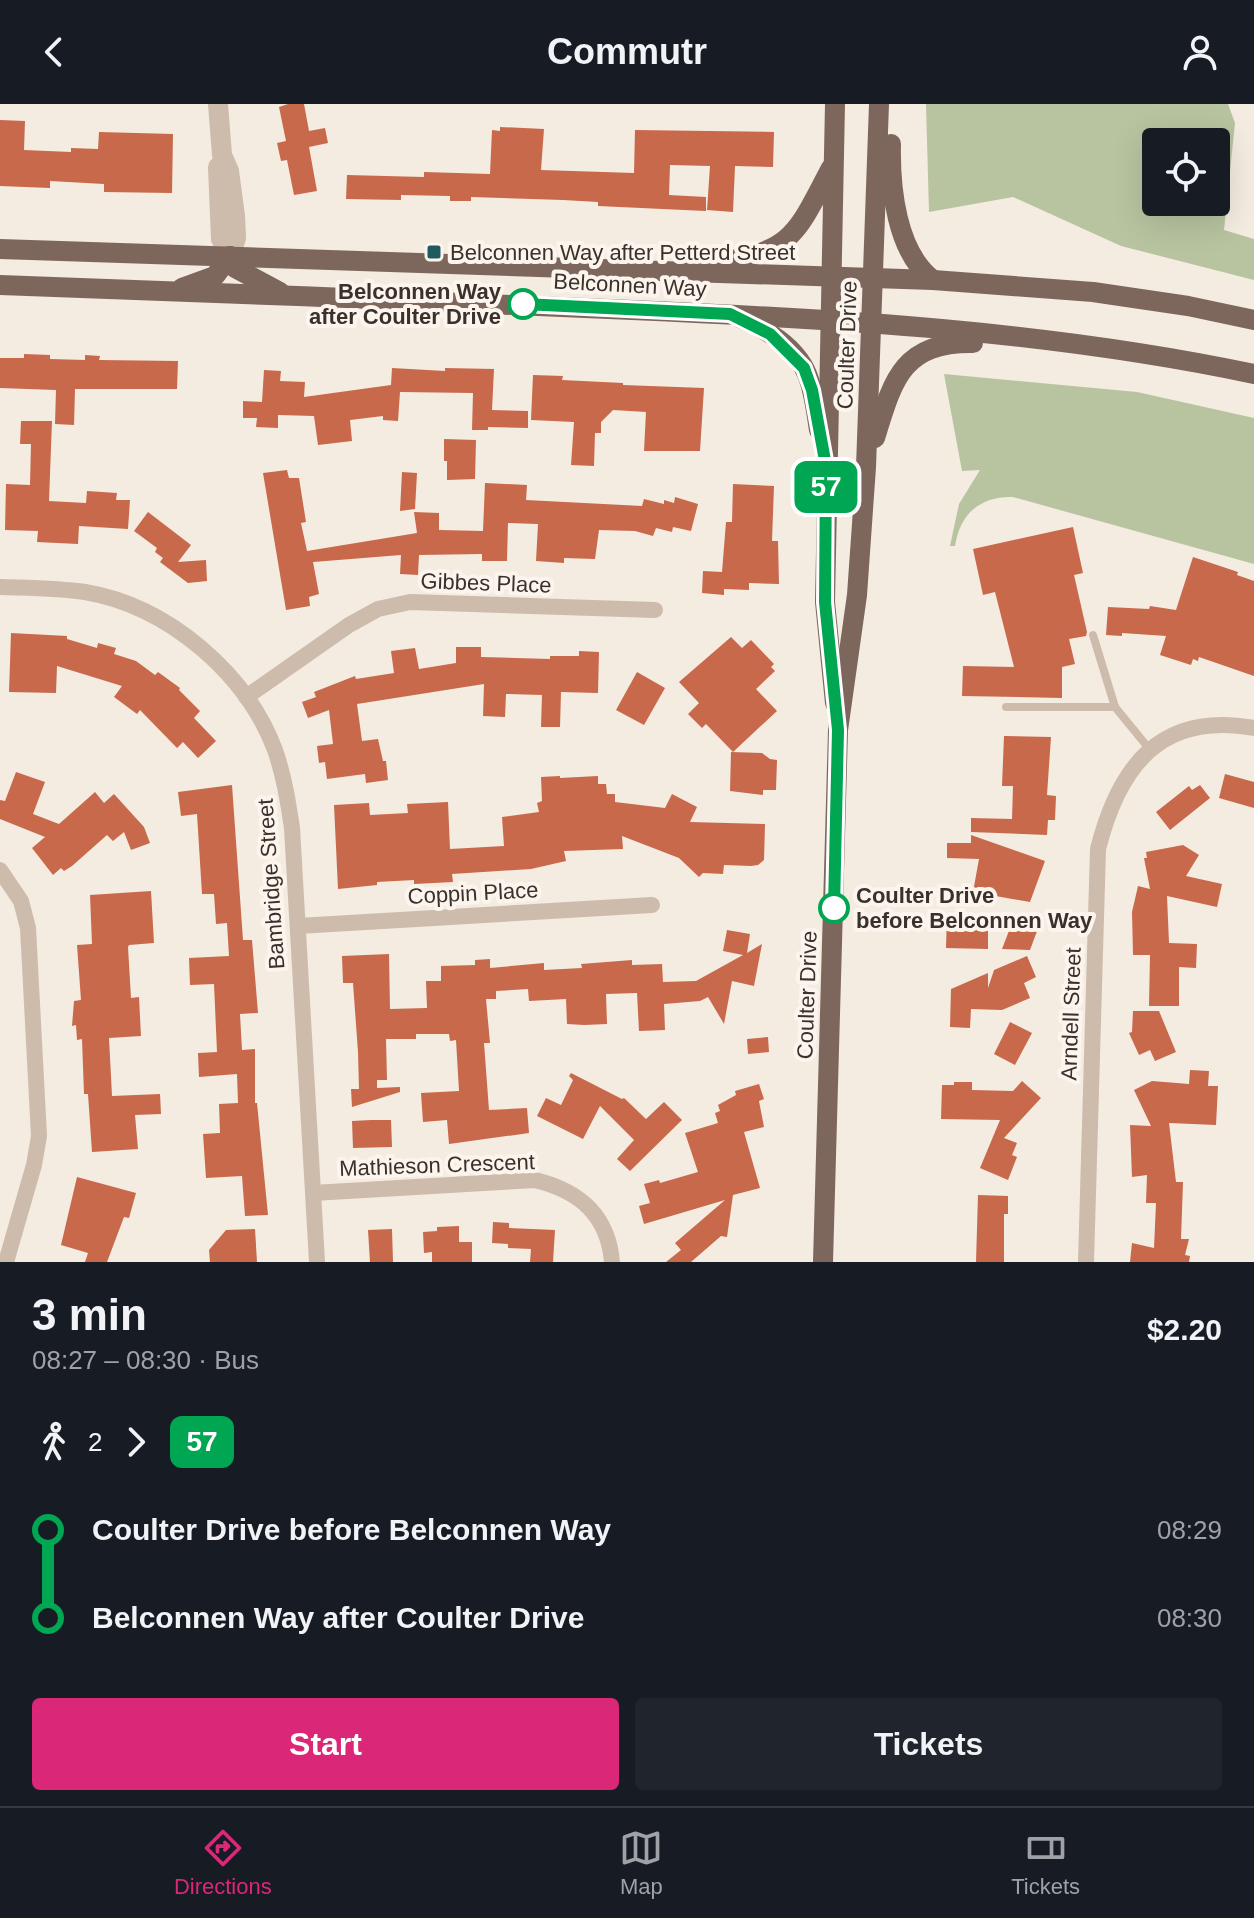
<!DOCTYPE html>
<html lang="en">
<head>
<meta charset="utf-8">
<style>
	:root { --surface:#171b24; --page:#20242c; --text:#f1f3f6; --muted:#9ea1a6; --line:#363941; --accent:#db2777 }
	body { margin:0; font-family:Arial,sans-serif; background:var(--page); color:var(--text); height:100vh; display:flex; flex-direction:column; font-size:30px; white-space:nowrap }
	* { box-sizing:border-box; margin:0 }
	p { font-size:26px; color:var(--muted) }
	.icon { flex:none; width:44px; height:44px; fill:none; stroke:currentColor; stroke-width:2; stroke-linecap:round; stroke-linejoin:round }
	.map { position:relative; height:1158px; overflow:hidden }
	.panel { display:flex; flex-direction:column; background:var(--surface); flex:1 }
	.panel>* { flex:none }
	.badge { padding:0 16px; border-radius:12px; font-size:28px; line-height:52px }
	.tools { position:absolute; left:1142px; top:24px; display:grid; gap:16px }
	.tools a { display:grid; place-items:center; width:88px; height:88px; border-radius:8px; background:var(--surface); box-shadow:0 8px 32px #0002; font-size:40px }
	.map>.badge { position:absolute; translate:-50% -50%; box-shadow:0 0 0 4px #fff }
	.legs { display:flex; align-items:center; gap:12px; height:88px; padding:0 32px; font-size:26px }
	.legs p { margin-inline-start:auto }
	.head { display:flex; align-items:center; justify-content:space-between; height:136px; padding:0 32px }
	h1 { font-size:44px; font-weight:700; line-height:60px }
	.cta { display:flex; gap:16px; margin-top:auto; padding:16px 32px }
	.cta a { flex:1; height:92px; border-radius:8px; background:var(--accent); color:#fff; font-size:32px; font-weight:700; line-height:92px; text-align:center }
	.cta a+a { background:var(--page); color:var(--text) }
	ul { padding:0 32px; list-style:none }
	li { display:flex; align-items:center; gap:28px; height:88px; font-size:30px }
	li i { display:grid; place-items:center; width:12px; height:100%; margin:0 10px; background:currentColor }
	li i::after { content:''; width:20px; height:20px; margin:-10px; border:6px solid; border-radius:50%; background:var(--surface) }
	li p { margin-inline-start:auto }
	li:first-child i { background:linear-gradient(#0000 50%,currentColor 0) }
	li:last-child i { background:linear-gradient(currentColor 50%,#0000 0) }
	header { display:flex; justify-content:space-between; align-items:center; height:104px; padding:0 32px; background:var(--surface); font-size:36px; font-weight:700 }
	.tabs { display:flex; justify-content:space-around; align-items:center; height:112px; border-top:2px solid var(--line); background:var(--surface); font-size:22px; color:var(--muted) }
	.tabs a { display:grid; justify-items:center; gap:4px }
	.tabs .current { color:var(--accent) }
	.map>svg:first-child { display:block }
	.green { fill:#b8c4a0; fill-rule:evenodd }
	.building { fill:#c8694b }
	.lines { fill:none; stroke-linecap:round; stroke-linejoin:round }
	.service { stroke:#cdbbac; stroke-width:8 }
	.minor { stroke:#cdbbac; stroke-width:16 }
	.tertiary { stroke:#cdbbac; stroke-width:20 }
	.primary { stroke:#7d675c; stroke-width:20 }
	.line-1-casing { stroke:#fff; stroke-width:18 }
	.line-1 { stroke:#00a651; stroke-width:12 }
	.poi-dot { fill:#1f5a5e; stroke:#fbf5ee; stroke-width:3 }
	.stop-1-dot { fill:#fff; stroke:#00a651; stroke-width:4 }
	.labels { text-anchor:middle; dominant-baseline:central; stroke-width:8; stroke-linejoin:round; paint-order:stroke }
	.poi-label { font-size:22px; fill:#3b302b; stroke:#fbf5ee; text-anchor:start }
	.street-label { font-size:22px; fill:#3b302b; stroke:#fbf5ee }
	.stop-label { font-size:22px; font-weight:bold; fill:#3b302b; stroke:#fbf5ee; text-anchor:end }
</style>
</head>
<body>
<header><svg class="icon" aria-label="back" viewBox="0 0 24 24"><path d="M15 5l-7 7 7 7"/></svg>Commutr<svg class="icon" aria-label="person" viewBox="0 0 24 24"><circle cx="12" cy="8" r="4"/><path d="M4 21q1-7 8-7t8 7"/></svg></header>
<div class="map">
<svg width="1254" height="1158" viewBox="0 0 1254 1158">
	<rect width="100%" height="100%" fill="#f4ebe1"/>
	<!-- green -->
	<g class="green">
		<path d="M926,0H1228L1235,19L1224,126L1254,135V176L1121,142L1013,93L929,108ZM1216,38V98H1156V38Z"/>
		<path d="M944,270L1137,288L1254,314V460L1013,393C980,392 960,410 955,442H950L959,400L980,366L962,367Z"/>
	</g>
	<!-- building -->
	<g class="building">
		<path d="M288,0H304L309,27L325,24L328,39L309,43L317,87L294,91L287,56L281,57L277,39L286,37L279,3Z"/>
		<path d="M0,16L25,17L24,46L71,48V44L98,45L99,28L173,30L172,89L104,88V80L50,77V84L0,82Z"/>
		<path d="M500,23L544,25L541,66L634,69L635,26L774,28L773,63L735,62L733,108L707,106L710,62L670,61L669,91L706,93V107L598,102V98L563,96L471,93V97H450V92L401,91V96L346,95L347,71L424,73V68L490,70L492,26L500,27Z"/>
		<path d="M24,250L50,251V255L85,256V251L100,252L99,256L178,257L177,285H75L74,321L55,320L56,286L0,284V254H24Z"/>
		<path d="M392,264L445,267V264L494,265L492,306L528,307V324L488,323V326H472L473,289L400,288L398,317L383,316V312L350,316L352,337L318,341L314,312L278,311V324L256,323L257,314H243V297L262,298L264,266L281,267L280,277L305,278L304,293L391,281Z"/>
		<path d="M533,271L563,272L562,276L623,279V281L704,284L700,347H644L646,308L613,306L601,318V329H595L594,362L571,361L574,318L531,316Z"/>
		<path d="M21,317H52L49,397L86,399L87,387L117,389L116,396H130L128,425L79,422L78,440L37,438L38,427L5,426L6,380L30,381L31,340H20Z"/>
		<path d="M444,335L476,336L475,375L447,376V357H444Z"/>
		<path d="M287,366L289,374H299L306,418L301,419L307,447L417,429L414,408L439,409V426L483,427L485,379L527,381L526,396L642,402L644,395L664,400V396L674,399L675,393L698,400L691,427L673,423L672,428L656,424L653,432L635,427L599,426L595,455L564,454V459L536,457L538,420L508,419L507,457H482V450L419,451L418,471L400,470L401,451L313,458L319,490L309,493L310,502L286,506L263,369Z"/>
		<path d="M402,368L417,369L415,405L400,407Z"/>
		<path d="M733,380L774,382L772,437H778L779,480L749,479V486L724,485V491L702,489L703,467L722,468L726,418H732Z"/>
		<path d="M148,408L191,441L178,458L206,456L207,477L188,479L160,458L163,454L155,448L157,444L134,427Z"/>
		<path d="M1073,423L1083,469L1074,471L1087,528L1086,532L1069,535L1075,560L1062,563V594L962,592L963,562L1014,563L995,488L983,491L973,445Z"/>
		<path d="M1193,453L1238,468L1237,471L1254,477V572L1199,553L1198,557L1193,555L1191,561L1160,551L1166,532L1122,529V532L1106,531L1108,503L1149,505L1150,502L1176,506Z"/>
		<path d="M11,529L67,532V535L97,544L98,539L116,544L114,550L136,557L155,571L158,568L180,584L179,586L200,607L194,614L216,637L198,654L183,638L177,644L140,606L137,610L114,593L122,582L57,562L56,589L9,588Z"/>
		<path d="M731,533L742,544L751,536L774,560L771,563L775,567L756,585L777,607L733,648L706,620L702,624L688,610L699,599L679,578Z"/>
		<path d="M456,543H481V553L550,555V552H579V547L599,548L598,589L561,588L560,623H541L542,591L506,590L505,613L483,612L484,580L357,600L362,637L378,635L383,657H386L388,676L366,679L365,670L327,675L325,658L319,659L317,642L333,640L329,606L308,614L302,598L316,593L314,588L355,572L356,575L394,569L391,547L415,544L419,565L456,559Z"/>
		<path d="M637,568L665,584L644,621L616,606Z"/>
		<path d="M1004,632L1051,633L1047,691L1056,692L1055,716H1048L1047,731L971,728V714L1012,715L1013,682H1002Z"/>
		<path d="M731,648L762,649L770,655L777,656L776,686H763V691L730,687Z"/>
		<path d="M16,668L45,678L33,710L59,720L95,688L104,699L114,690L144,723L150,739L131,746L124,728L113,737L107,731L72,762L64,767L61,764L53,771L32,744L45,733L0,715V696L5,697Z"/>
		<path d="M1225,670L1254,678V704L1219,694Z"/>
		<path d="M560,672V674L598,672V680H606L607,690H615V698L665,704L672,690L697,703L690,718L765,720L764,756L758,761L751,762L724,761L723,770L703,769L699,773L679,754L622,732L623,745L564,747L566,757L531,765L452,770L453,778L414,780V776L377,778V781L338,785L334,701L369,699L370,711L408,709L407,700L448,698L450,745L504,742L502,713L539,708L537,699L542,697L541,673Z"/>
		<path d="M232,681L243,836H252L258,909L240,910L242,946L255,945V999H257L268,1111L245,1112L242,1072L206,1074L203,1030L220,1029L219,1000L238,999L237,970L199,973L198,949L217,948L214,880L190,881L189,854L229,852L227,819L216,820L214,790H202L197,710L181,712L178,688Z"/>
		<path d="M1200,681L1210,694L1170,726L1156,708L1189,682L1192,686Z"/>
		<path d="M971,731L1045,757L1030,798L973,788L979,755L947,754V739H971Z"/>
		<path d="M1183,741L1199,751L1186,772L1222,780L1217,803L1167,792L1169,839L1197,840L1196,864L1179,863V902H1149L1150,851H1133L1132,808L1138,782L1150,785L1144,754H1147L1146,748Z"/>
		<path d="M151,787L154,839L129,841L128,843L131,894L139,893L141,932L109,934L112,992L160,990L161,1010L135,1011L138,1045L92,1048L88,990H84L82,935L77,936L76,921L72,922L74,897L81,896L77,841L92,840L90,791Z"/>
		<path d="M947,810H961V818L988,819V845L946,844Z"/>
		<path d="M1012,819H1040L1030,846L1002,845Z"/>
		<path d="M727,826L750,830L747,849L762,840L754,882L732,877L724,920L708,893L700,897L664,900L665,926L639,927L637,889L606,890L607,920L584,921L567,920L566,895L529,897L528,885L496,887V895H486L490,939H484L489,1006L527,1004L529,1029L449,1040L447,1016L423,1018L421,989L459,987L456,936L450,937L449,930H416V935H386L387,976H377V984L400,983V988L352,1003L351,985H359L358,948L353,879H343L342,852L389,850L390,905L427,904L426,877H441V862L475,861V856L490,855V864L544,859V866L582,864L581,860L632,856V861L662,860L663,878L696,877L743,851L723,847Z"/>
		<path d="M1027,852L1036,873L1024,879L1030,894L1002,906L971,905L970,924L950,923L951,885L988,869V884L994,866Z"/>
		<path d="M1133,907H1159L1176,948L1155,957L1150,946L1139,951L1129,929L1132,928Z"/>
		<path d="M1010,918L1032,929L1015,961L994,950Z"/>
		<path d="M768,933L769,948L748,950L747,935Z"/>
		<path d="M1190,966L1209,967L1208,982H1218L1216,1021L1169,1019L1176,1078H1183L1181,1135H1189L1185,1151L1190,1152L1189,1158H1130L1132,1139L1154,1144L1156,1099H1146L1147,1071L1132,1073L1130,1021L1151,1022L1134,986L1152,977L1189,980Z"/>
		<path d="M571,969L622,995L624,994L646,1015L664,998L682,1016L630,1067L617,1055L634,1036L600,1002L583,1035L537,1012L546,994L561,1001L573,976L569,972Z"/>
		<path d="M1022,977L1041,994L1004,1034L1017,1039L1012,1051L1017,1053L1008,1076L980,1064L1000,1016L941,1015L942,981H954V978H972V986L1013,987Z"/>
		<path d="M759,980L764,995L759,997L764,1023L744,1028L760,1084L733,1091L727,1133L721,1132L691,1158H666L681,1146L675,1139L725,1096L644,1120L639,1102L650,1099L644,1080L659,1076L660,1079L698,1068L685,1029L718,1019L715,1009L720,1007L718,1001L736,991L735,987Z"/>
		<path d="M371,1016H391L392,1043L353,1044L352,1017Z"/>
		<path d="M77,1073L136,1089L129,1114L124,1113L107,1158H85L88,1149L61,1141Z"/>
		<path d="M978,1091L1008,1092V1110H1004V1158H976Z"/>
		<path d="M493,1118L509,1119V1124L555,1126L553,1158H530L531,1145L508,1144V1140L492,1139Z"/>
		<path d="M459,1122V1138H472V1158H432V1148L424,1149L423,1128L437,1127V1123Z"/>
		<path d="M255,1125L257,1158H210L209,1146L226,1126Z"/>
		<path d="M392,1125L393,1158H370L368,1126Z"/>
	</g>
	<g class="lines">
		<!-- service -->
		<g class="service">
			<path d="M1093,531L1115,603L1151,647"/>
			<path d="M1006,603H1115"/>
		</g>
		<!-- minor -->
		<g class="minor">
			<path d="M0,483C28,484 57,484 85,488C168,502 246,569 275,646C284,672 288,697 292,724L317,1158"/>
			<path d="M246,593L349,521L378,505L410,498L655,506"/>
			<path d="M0,766L21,797L28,824L39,1032L34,1061L6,1158"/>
			<path d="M298,822L652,801"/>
			<path d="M313,1089L535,1076C580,1087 608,1111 612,1158"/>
			<path d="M1086,1158L1098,745C1119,662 1161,607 1254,624"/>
		</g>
		<!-- tertiary -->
		<g class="tertiary">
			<path d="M218,0L222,51L229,67L235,112L236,134L230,152"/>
			<path d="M218,63L221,135L230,152"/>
		</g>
		<!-- primary -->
		<g class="primary">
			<path d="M891,40C890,83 896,148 933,176"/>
			<path d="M0,145L933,176L1093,188L1188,202L1254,216"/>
			<path d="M230,152L235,164L280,188"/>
			<path d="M716,159C794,147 796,130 831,64"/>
			<path d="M0,181C211,189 421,196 632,206C840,215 1050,227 1254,270"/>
			<path d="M182,184L215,172L230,152"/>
			<path d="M740,214C765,224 796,243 807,270C814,287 816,308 819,326"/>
			<path d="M875,334C893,276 902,238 973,239"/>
			<path d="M835,599L825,498L835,0"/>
			<path d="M823,1158L838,626L857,491L866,363L879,0"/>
		</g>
	</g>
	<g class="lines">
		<defs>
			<path id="line-1" d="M523,200L730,210L770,230L804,264L812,286L826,362L825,498L838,626L834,804"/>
		</defs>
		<!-- line-1 casing -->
		<use href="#line-1" class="line-1-casing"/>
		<!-- line-1 -->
		<use href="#line-1" class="line-1"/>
	</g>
	<!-- markers -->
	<rect class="poi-dot" x="426" y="140" width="16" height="16" rx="4"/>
	<g class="stop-1-dot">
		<circle cx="523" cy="200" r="14"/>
		<circle cx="834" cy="804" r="14"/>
	</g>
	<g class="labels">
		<!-- poi labels -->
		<g class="poi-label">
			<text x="450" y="148">Belconnen Way after Petterd Street</text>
		</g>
		<!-- street labels -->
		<g class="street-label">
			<text transform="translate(630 181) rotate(3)">Belconnen Way</text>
			<text transform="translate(847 241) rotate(-88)">Coulter Drive</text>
			<text transform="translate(486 479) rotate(2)">Gibbes Place</text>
			<text transform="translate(271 780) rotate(-94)">Bambridge Street</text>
			<text transform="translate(473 789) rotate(-3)">Coppin Place</text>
			<text transform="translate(807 891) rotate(-88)">Coulter Drive</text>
			<text transform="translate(1071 910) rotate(-88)">Arndell Street</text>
			<text transform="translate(437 1061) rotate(-2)">Mathieson Crescent</text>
		</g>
		<!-- stop labels -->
		<g class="stop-label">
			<text x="501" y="187">Belconnen Way<tspan x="501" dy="25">after Coulter Drive</tspan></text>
			<text x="856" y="791" text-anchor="start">Coulter Drive<tspan x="856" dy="25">before Belconnen Way</tspan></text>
		</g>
	</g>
</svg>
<div class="tools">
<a><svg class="icon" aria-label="locate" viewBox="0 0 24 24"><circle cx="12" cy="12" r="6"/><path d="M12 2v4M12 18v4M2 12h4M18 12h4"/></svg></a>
</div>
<b class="badge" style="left:826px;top:383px;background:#00a651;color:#fff">57</b>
</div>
<section class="panel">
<div class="head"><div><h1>3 min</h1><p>08:27 – 08:30 · Bus</p></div><b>$2.20</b></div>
<div class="legs"><svg class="icon" aria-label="walk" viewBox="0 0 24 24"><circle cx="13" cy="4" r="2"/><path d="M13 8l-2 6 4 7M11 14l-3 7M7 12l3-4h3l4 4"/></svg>2<svg class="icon" aria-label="forward" viewBox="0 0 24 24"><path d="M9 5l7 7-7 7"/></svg><b class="badge" style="background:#00a651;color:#fff">57</b></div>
<ul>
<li><i style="color:#00a651"></i><b>Coulter Drive before Belconnen Way</b><p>08:29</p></li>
<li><i style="color:#00a651"></i><b>Belconnen Way after Coulter Drive</b><p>08:30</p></li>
</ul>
<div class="cta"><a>Start</a><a>Tickets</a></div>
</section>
<nav class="tabs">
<a class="current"><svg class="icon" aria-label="directions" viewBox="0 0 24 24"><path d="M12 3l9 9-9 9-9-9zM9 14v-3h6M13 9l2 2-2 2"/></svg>Directions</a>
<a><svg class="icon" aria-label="map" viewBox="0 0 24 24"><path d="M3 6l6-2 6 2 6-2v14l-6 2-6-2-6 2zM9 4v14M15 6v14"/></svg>Map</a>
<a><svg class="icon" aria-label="tickets" viewBox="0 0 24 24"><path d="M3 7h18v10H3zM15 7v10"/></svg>Tickets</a>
</nav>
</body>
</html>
